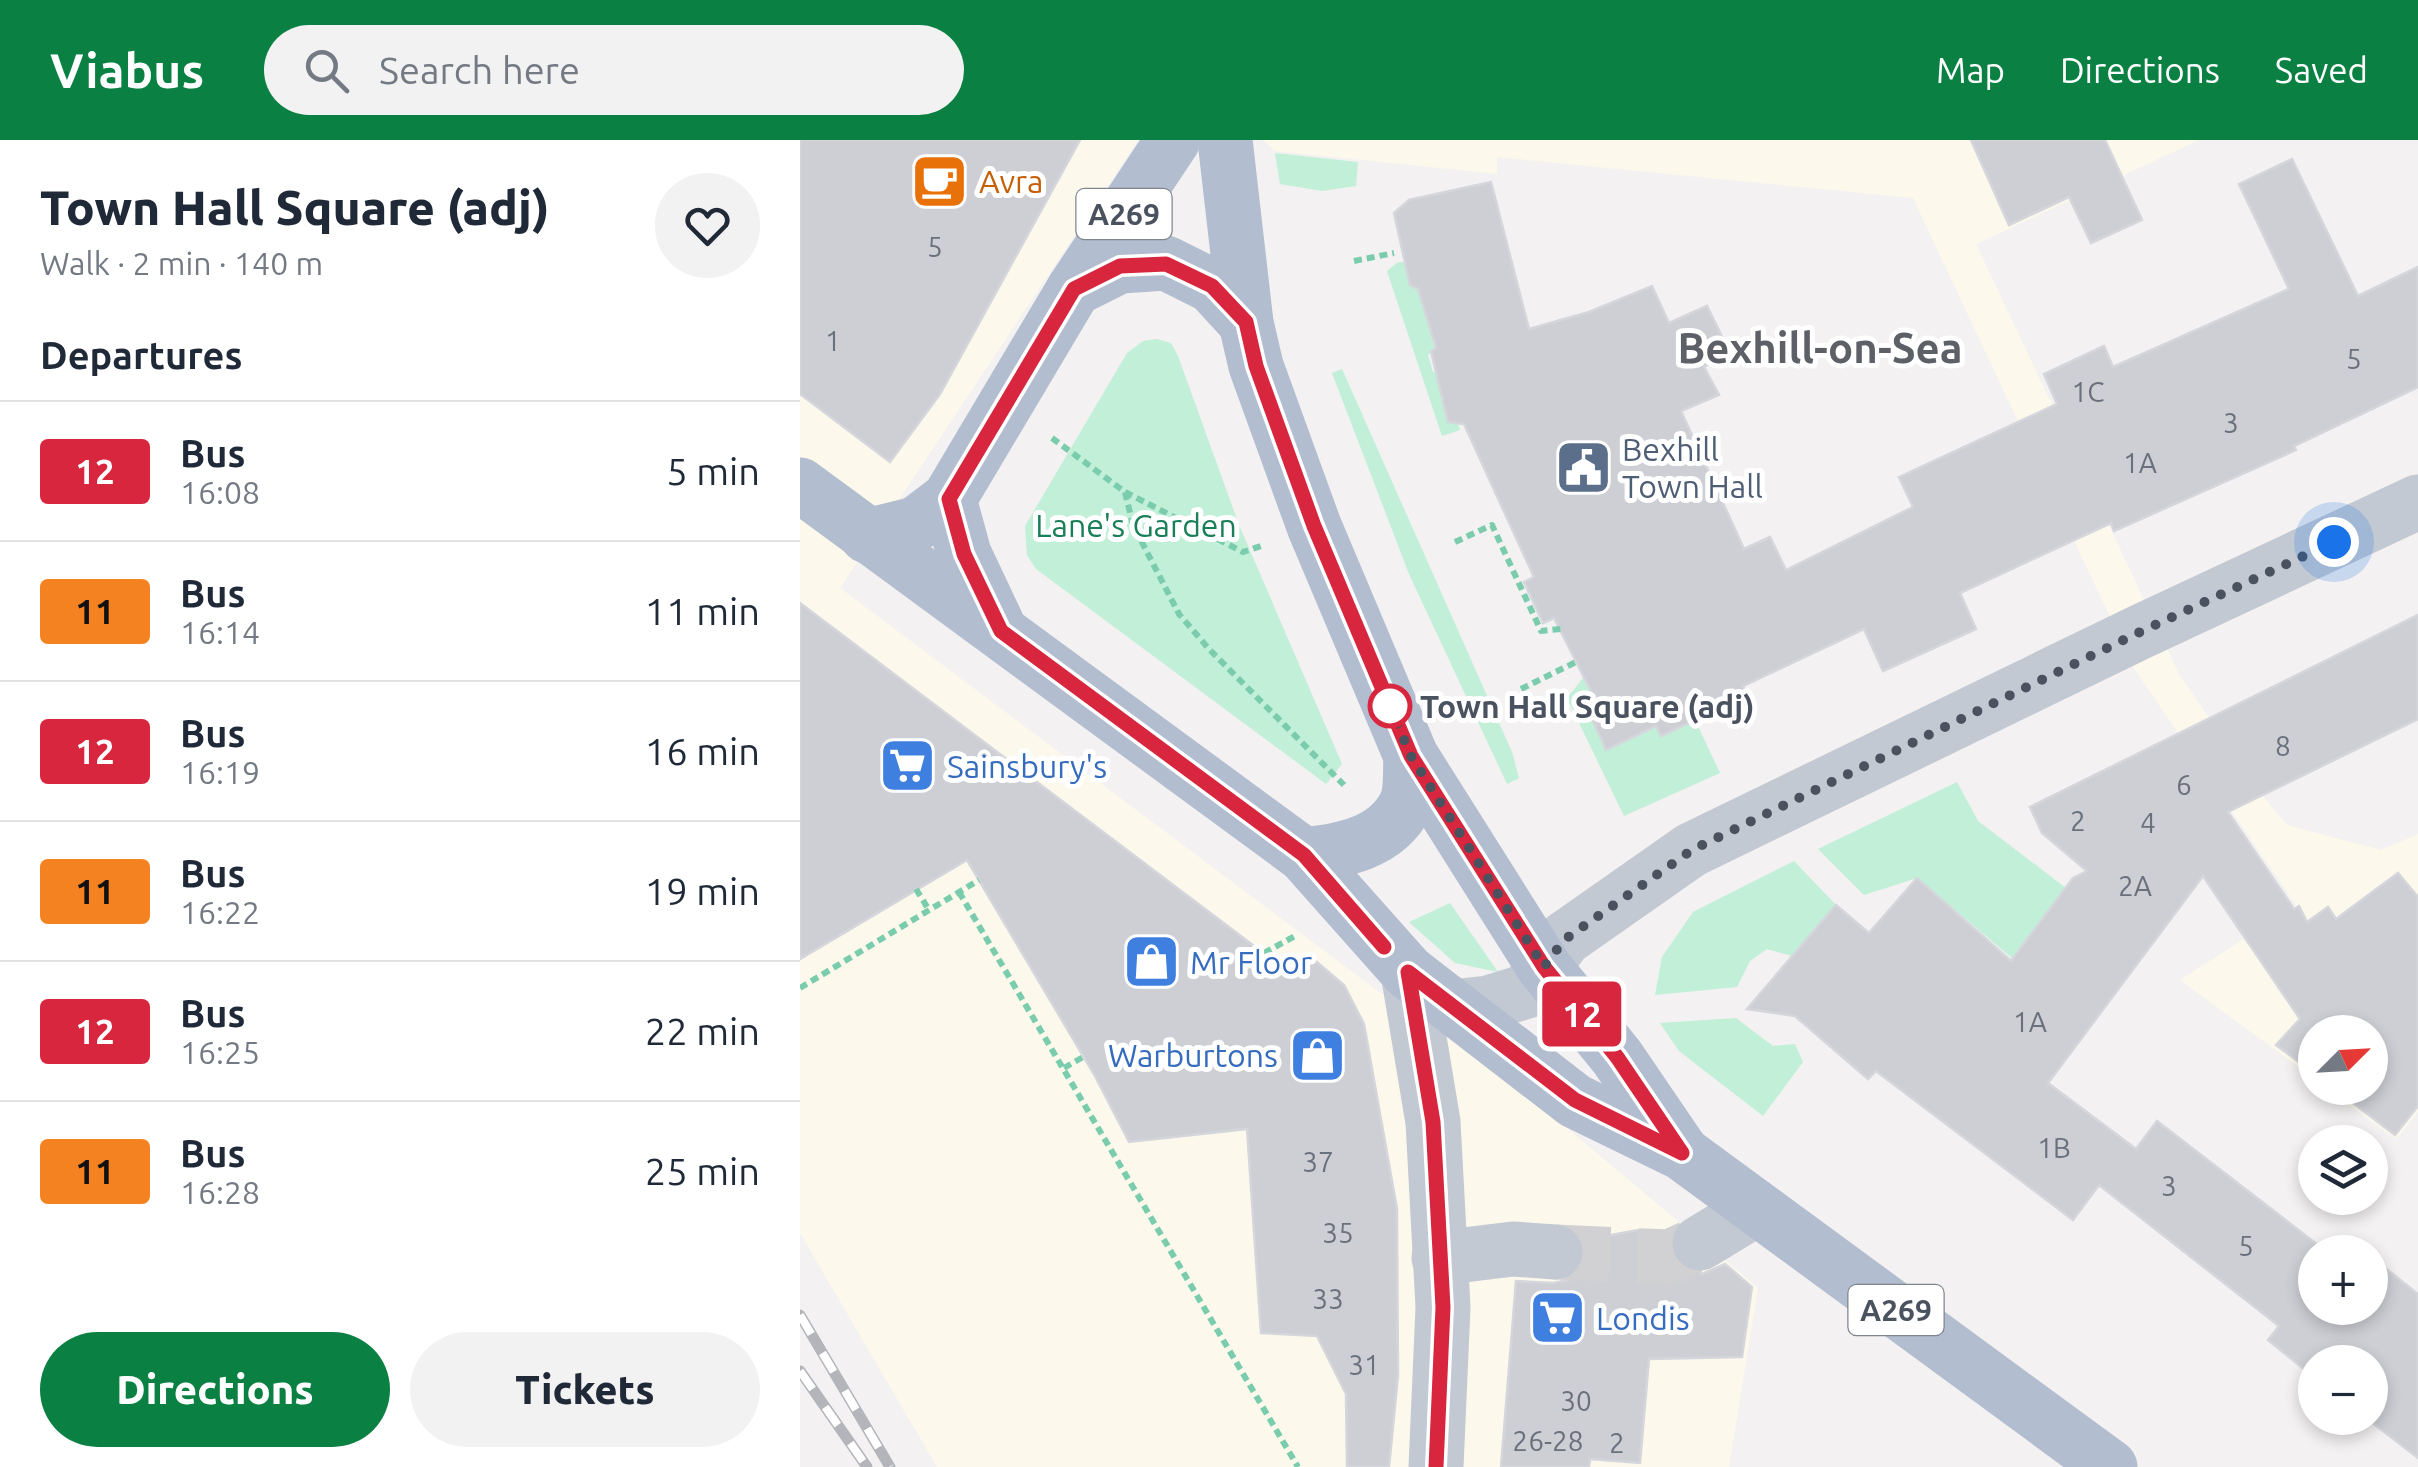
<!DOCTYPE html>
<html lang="en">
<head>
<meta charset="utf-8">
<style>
	:root { --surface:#fff; --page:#f2f2f3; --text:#1f2937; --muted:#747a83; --line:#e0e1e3; --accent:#0b8043 }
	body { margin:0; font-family:Ubuntu,sans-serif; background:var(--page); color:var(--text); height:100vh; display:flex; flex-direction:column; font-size:38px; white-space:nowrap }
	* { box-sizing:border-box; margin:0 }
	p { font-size:32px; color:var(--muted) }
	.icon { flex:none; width:55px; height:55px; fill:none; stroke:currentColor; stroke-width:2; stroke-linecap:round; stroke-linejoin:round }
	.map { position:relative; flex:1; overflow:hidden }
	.details { display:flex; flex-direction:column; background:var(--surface); width:800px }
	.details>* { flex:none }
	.badge { padding:0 20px; border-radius:8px; font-size:35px; line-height:65px }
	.needle { width:65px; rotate:66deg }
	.buttons { position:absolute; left:1498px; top:875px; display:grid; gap:20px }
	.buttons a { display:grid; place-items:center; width:90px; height:90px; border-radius:50%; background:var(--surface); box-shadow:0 5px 15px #0003; font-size:50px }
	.you { position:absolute; width:50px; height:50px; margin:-25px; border:8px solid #fff; border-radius:50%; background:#1a73e8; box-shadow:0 0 0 15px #1a73e833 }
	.map>.badge { position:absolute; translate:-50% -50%; box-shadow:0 0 0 5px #fff }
	h2 { padding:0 40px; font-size:38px; line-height:90px }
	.round { display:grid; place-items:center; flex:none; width:105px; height:105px; border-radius:52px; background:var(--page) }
	.head { display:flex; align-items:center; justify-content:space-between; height:170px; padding:0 40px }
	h1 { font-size:48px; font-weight:800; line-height:75px }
	.primary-button { display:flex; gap:20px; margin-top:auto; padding:20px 40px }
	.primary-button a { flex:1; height:115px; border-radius:60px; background:var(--accent); color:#fff; font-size:40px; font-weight:800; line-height:115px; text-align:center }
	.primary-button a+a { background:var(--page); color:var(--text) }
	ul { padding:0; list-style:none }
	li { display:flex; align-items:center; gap:30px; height:140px; padding:0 40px; border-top:2px solid var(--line) }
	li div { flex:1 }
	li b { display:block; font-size:38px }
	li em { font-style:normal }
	li .badge { min-width:110px; font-weight:700; text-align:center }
	header { display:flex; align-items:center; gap:60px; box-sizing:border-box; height:140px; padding:0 50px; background:var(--accent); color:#fff }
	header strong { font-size:48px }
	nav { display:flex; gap:55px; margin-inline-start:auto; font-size:35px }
	.search { width:700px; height:90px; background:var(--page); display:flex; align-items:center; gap:25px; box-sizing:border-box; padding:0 35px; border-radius:55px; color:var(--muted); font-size:38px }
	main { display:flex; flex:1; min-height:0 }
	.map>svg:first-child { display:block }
	.commercial { fill:#fcf9ec }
	.green { fill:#c1efd8 }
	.building { fill:#cecfd5; stroke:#d5d6dc; stroke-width:2.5 }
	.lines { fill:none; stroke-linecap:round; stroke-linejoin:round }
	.minor-tunnel { stroke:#d1d1d4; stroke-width:55; stroke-dasharray:55 28; stroke-linecap:butt }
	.path { stroke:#7accad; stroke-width:6; stroke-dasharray:8 5; stroke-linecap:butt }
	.minor { stroke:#c2c9d2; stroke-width:55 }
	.major { stroke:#b2bdcf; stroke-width:55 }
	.rail-casing { stroke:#b3b5bb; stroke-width:11 }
	.rail { stroke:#fff; stroke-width:8; stroke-dasharray:22; stroke-linecap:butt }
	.line-casing { stroke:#fff; stroke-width:22 }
	.line { stroke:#d7263d; stroke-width:15 }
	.walk { stroke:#49525e; stroke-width:10; stroke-dasharray:0 18 }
	.stop-dot { fill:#fff; stroke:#d7263d; stroke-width:5 }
	.labels { text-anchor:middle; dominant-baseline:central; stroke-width:10; stroke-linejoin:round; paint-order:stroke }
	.number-label { font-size:28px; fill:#6a717c }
	.shield { fill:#fff; stroke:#80868e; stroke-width:2.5 }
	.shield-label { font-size:30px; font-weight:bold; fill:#49525e }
	.food-label { font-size:32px; fill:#c56008; stroke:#fff; text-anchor:start }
	.service-label { font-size:32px; fill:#4e5e75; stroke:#fff; text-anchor:start }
	.park-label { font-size:32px; fill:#1a7f58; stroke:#fff }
	.stop-label { font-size:32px; font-weight:bold; fill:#49525e; stroke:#fff; text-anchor:start }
	.shop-label { font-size:32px; fill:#366cbe; stroke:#fff; text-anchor:start }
	.district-label { font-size:42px; font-weight:bold; fill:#5d6066; stroke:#fff }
</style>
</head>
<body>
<header>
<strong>Viabus</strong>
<div class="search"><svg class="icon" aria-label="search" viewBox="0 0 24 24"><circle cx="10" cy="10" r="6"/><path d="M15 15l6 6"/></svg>Search here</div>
<nav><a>Map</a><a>Directions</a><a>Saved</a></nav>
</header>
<main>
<section class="details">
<div class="head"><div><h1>Town Hall Square (adj)</h1><p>Walk · 2 min · 140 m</p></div><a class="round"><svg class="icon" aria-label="heart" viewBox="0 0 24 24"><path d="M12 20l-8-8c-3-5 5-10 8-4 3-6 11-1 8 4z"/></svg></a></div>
<h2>Departures</h2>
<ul>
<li><span class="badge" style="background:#d7263d;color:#fff">12</span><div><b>Bus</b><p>16:08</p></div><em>5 min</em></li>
<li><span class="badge" style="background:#f58220;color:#111">11</span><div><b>Bus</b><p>16:14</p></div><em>11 min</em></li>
<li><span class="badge" style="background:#d7263d;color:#fff">12</span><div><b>Bus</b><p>16:19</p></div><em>16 min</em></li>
<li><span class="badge" style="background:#f58220;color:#111">11</span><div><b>Bus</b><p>16:22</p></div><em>19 min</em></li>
<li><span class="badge" style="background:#d7263d;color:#fff">12</span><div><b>Bus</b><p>16:25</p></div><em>22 min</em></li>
<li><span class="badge" style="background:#f58220;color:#111">11</span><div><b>Bus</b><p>16:28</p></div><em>25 min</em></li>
</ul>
<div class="primary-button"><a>Directions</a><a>Tickets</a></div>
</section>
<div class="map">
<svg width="1618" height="1327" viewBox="0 0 1618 1327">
	<rect width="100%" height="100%" fill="#f3f1f1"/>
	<!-- commercial -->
	<g class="commercial">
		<path d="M0,0H338L40,448L579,852L647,888L958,1148L929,1327H137L0,1093Z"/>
		<path d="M463,0H1399L1176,104L1379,534L1462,655L1487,685L1581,710L1618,694V972L1596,999L1526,948H1570V892H1515V939L1380,840L1496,765L1335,530L1113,58L697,17V34L475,11Z"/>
	</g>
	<!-- green -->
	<g class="green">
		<path d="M475,13L558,22L556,46L522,51L480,44Z"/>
		<path d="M613,119L606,129L610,145L620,150L635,208L628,215L633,232L643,235L660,290L642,296L587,131L597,123Z"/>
		<path d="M357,199L371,203L378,216L439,385L542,624L526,644L236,429L227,415L225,386L327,213L343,201Z"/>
		<path d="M542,229L712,612L719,638L707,644L609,434L532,233Z"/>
		<path d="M783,538L796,563L787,568L807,609L857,586L861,596L895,580L920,633L824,676L767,558Z"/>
		<path d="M1157,642L1178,681L1266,748L1213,819L1117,738L1064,755L1018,709Z"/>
		<path d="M994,721L1036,765L992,816L967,809L950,821L937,847L855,855L862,817L893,772Z"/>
		<path d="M650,763L698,832L655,823L609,782Z"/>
		<path d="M936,878L973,906L995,904L1003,922L963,976L879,911L860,883Z"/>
	</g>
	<!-- building -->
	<g class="building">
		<path d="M0,0H280L140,254L90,322L0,254Z"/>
		<path d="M1171,0H1305L1342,80L1291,103L1269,57L1209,85Z"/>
		<path d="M1492,19L1558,156L1618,127V247L1494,306L1496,310L1314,391L1311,383L1160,453L1176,489L1083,531L1064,489L943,546L948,555L861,596L856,586L806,610L787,567L797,563L754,478L743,483L724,442L734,437L664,284L648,282L631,211L636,208L618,149L610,145L594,73L609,60L691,42L729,189L789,172L852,146L869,183L907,166L930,213L904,227L919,255L881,271L944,409L970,397L986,430L1113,367L1099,337L1257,264L1244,234L1304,206L1313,227L1489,149L1439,44Z"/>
		<path d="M0,463L487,831L511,817L544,845L564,884L597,1069L598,1236L589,1327H547L546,1254L517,1196L461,1193L447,989L329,1002L295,936L167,720L0,819Z"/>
		<path d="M1618,475V579L1428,672L1494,769L1499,766L1507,782L1528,767L1536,779L1598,733L1618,757V966L1595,995L1533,948H1570V892H1515V934L1476,905L1500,879L1403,736L1248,943L1336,1009L1357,981L1527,1112H1515V1168H1570V1116L1618,1154V1318L1566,1278H1570V1222H1515V1238L1468,1200L1479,1186L1299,1045L1273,1080L1076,931L1068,939L995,876L947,869L1036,765L1069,793L1117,738L1211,821L1273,738L1287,731L1242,693L1230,667Z"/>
		<path d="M838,1090L871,1094L869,1105L873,1118L886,1131L902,1134L925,1124L952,1147L942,1217L849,1219L840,1323L790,1319L789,1327H701L716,1141L753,1143L768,1140L781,1129L786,1115L784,1100Z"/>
	</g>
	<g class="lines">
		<!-- minor-tunnel -->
		<path class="minor-tunnel" d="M755,1112L870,1117L900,1103"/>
		<!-- path -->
		<g class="path">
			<path d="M554,121L594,113"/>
			<path d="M252,298L325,352L333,385L379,474L409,509L544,645"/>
			<path d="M325,352L443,412L461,406"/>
			<path d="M655,402L692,385L741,491L761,489"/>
			<path d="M721,549L776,522"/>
			<path d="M116,749L129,770"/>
			<path d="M159,752L498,1327"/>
			<path d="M464,813L495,796"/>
			<path d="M0,848L179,740"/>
			<path d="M264,928L283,917"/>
		</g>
		<!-- minor -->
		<g class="minor">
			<path d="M608,832L633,982L643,1167L636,1327"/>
			<path d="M652,867L688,863L727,851L764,799L891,710L1340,492L1618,362"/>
			<path d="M900,1103L956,1069"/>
			<path d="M639,1118L713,1109L755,1112"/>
		</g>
		<!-- major -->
		<g class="major">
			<path d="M425,0L446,183L456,226L514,386L611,616L744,827L817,917L881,1011"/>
			<path d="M274,149L320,126L366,123L412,146L446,183"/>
			<path d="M0,345L504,715L608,832L775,961L882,1013L1310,1327"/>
			<path d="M149,359L164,414L197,484"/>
			<path d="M67,396L116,384L149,359L274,149L373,0"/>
			<path d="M504,715C542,711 587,703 606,664C612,651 610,630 611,616"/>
		</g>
		<defs>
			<g id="rail">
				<path d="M0,1175L90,1327"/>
				<path d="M0,1231L67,1327"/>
			</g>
		</defs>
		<!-- rail casing -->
		<use href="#rail" class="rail-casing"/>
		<!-- rail -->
		<use href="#rail" class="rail"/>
	</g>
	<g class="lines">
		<defs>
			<path id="line" d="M584,807L504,715L201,491L164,414L149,359L274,149L320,126L366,124L412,146L446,182L456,226L514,386L611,616L744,827L817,917L882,1013L775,960L608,832L633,982L643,1167L636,1327"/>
		</defs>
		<!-- line casing -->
		<use href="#line" class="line-casing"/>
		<!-- line -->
		<use href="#line" class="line"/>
		<!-- walk -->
		<path class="walk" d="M590,566L583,550L611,616L744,827L764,800L892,710L1340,492L1534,402"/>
	</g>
	<!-- icons -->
	<defs>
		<symbol id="cafe-square" viewBox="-11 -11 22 22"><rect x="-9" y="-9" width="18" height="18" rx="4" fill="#e8710a" stroke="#fff"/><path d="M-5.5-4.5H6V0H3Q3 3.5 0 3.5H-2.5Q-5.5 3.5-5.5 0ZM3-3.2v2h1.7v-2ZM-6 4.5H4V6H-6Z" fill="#fff"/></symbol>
		<symbol id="civic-square" viewBox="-11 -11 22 22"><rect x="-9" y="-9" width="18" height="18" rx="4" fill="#5c6f8a" stroke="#fff"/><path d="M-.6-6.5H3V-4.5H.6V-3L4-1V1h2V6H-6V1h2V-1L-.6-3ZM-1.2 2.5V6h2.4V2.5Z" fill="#fff"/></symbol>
		<symbol id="supermarket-square" viewBox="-11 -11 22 22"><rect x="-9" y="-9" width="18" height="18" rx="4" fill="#3f7fe0" stroke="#fff"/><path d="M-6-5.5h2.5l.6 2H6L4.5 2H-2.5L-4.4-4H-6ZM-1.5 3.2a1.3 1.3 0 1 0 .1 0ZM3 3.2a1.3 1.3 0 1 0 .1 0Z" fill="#fff"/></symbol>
		<symbol id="shop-square" viewBox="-11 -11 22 22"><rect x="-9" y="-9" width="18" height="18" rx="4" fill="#3f7fe0" stroke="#fff"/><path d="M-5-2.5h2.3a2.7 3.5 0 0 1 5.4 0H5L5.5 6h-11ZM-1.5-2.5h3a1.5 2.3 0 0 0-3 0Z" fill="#fff"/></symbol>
	</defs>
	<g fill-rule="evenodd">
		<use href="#cafe-square" x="108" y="10" width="63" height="63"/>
		<use href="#civic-square" x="752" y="296" width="63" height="63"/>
		<use href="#supermarket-square" x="76" y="594" width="63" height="63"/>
		<use href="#shop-square" x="320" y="790" width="63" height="63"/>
		<use href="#shop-square" x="486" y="884" width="63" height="63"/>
		<use href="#supermarket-square" x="726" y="1146" width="63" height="63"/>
	</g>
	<!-- markers -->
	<circle class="stop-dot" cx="590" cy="566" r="20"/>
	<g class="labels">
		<!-- number labels -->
		<g class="number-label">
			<text x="135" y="106">5</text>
			<text x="33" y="200">1</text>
			<text x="1554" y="218">5</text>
			<text x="1288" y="251">1C</text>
			<text x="1431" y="282">3</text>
			<text x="1340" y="322">1A</text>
			<text x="1483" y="605">8</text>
			<text x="1384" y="644">6</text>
			<text x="1278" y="680">2</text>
			<text x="1348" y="682">4</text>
			<text x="1335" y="745">2A</text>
			<text x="1230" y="881">1A</text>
			<text x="1254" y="1007">1B</text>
			<text x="518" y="1021">37</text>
			<text x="1369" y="1045">3</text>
			<text x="538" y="1092">35</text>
			<text x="1446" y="1105">5</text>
			<text x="528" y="1158">33</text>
			<text x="564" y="1224">31</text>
			<text x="776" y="1260">30</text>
			<text x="748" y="1300">26-28</text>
			<text x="817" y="1302">2</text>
		</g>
		<!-- shield labels -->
		<g class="shield">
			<rect x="276.5" y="49" width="95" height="50" rx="8"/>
			<rect x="1048.5" y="1145" width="95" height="50" rx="8"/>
		</g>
		<g class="shield-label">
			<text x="324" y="74">A269</text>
			<text x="1096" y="1170">A269</text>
		</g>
		<!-- food labels -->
		<g class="food-label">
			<text x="179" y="41">Avra</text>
		</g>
		<!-- service labels -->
		<g class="service-label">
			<text x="822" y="309">Bexhill<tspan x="822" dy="37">Town Hall</tspan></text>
		</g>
		<!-- park labels -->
		<g class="park-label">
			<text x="336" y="385">Lane's Garden</text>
		</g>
		<!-- stop labels -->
		<g class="stop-label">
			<text x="620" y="566">Town Hall Square (adj)</text>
		</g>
		<!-- shop labels -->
		<g class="shop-label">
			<text x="147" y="626">Sainsbury's</text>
			<text x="390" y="822">Mr Floor</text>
			<text x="478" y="915" text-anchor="end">Warburtons</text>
			<text x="796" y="1178">Londis</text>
		</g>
		<!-- district labels -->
		<g class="district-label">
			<text x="1020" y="207">Bexhill-on-Sea</text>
		</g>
	</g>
</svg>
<div class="buttons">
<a><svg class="needle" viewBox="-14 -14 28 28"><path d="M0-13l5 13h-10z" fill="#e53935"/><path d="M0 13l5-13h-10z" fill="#747a83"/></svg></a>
<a><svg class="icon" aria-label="layers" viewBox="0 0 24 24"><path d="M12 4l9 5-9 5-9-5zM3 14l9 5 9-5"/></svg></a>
<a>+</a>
<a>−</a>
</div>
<div class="you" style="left:1534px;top:402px"></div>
<b class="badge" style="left:782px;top:874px;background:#d7263d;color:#fff">12</b>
</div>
</main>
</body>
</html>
